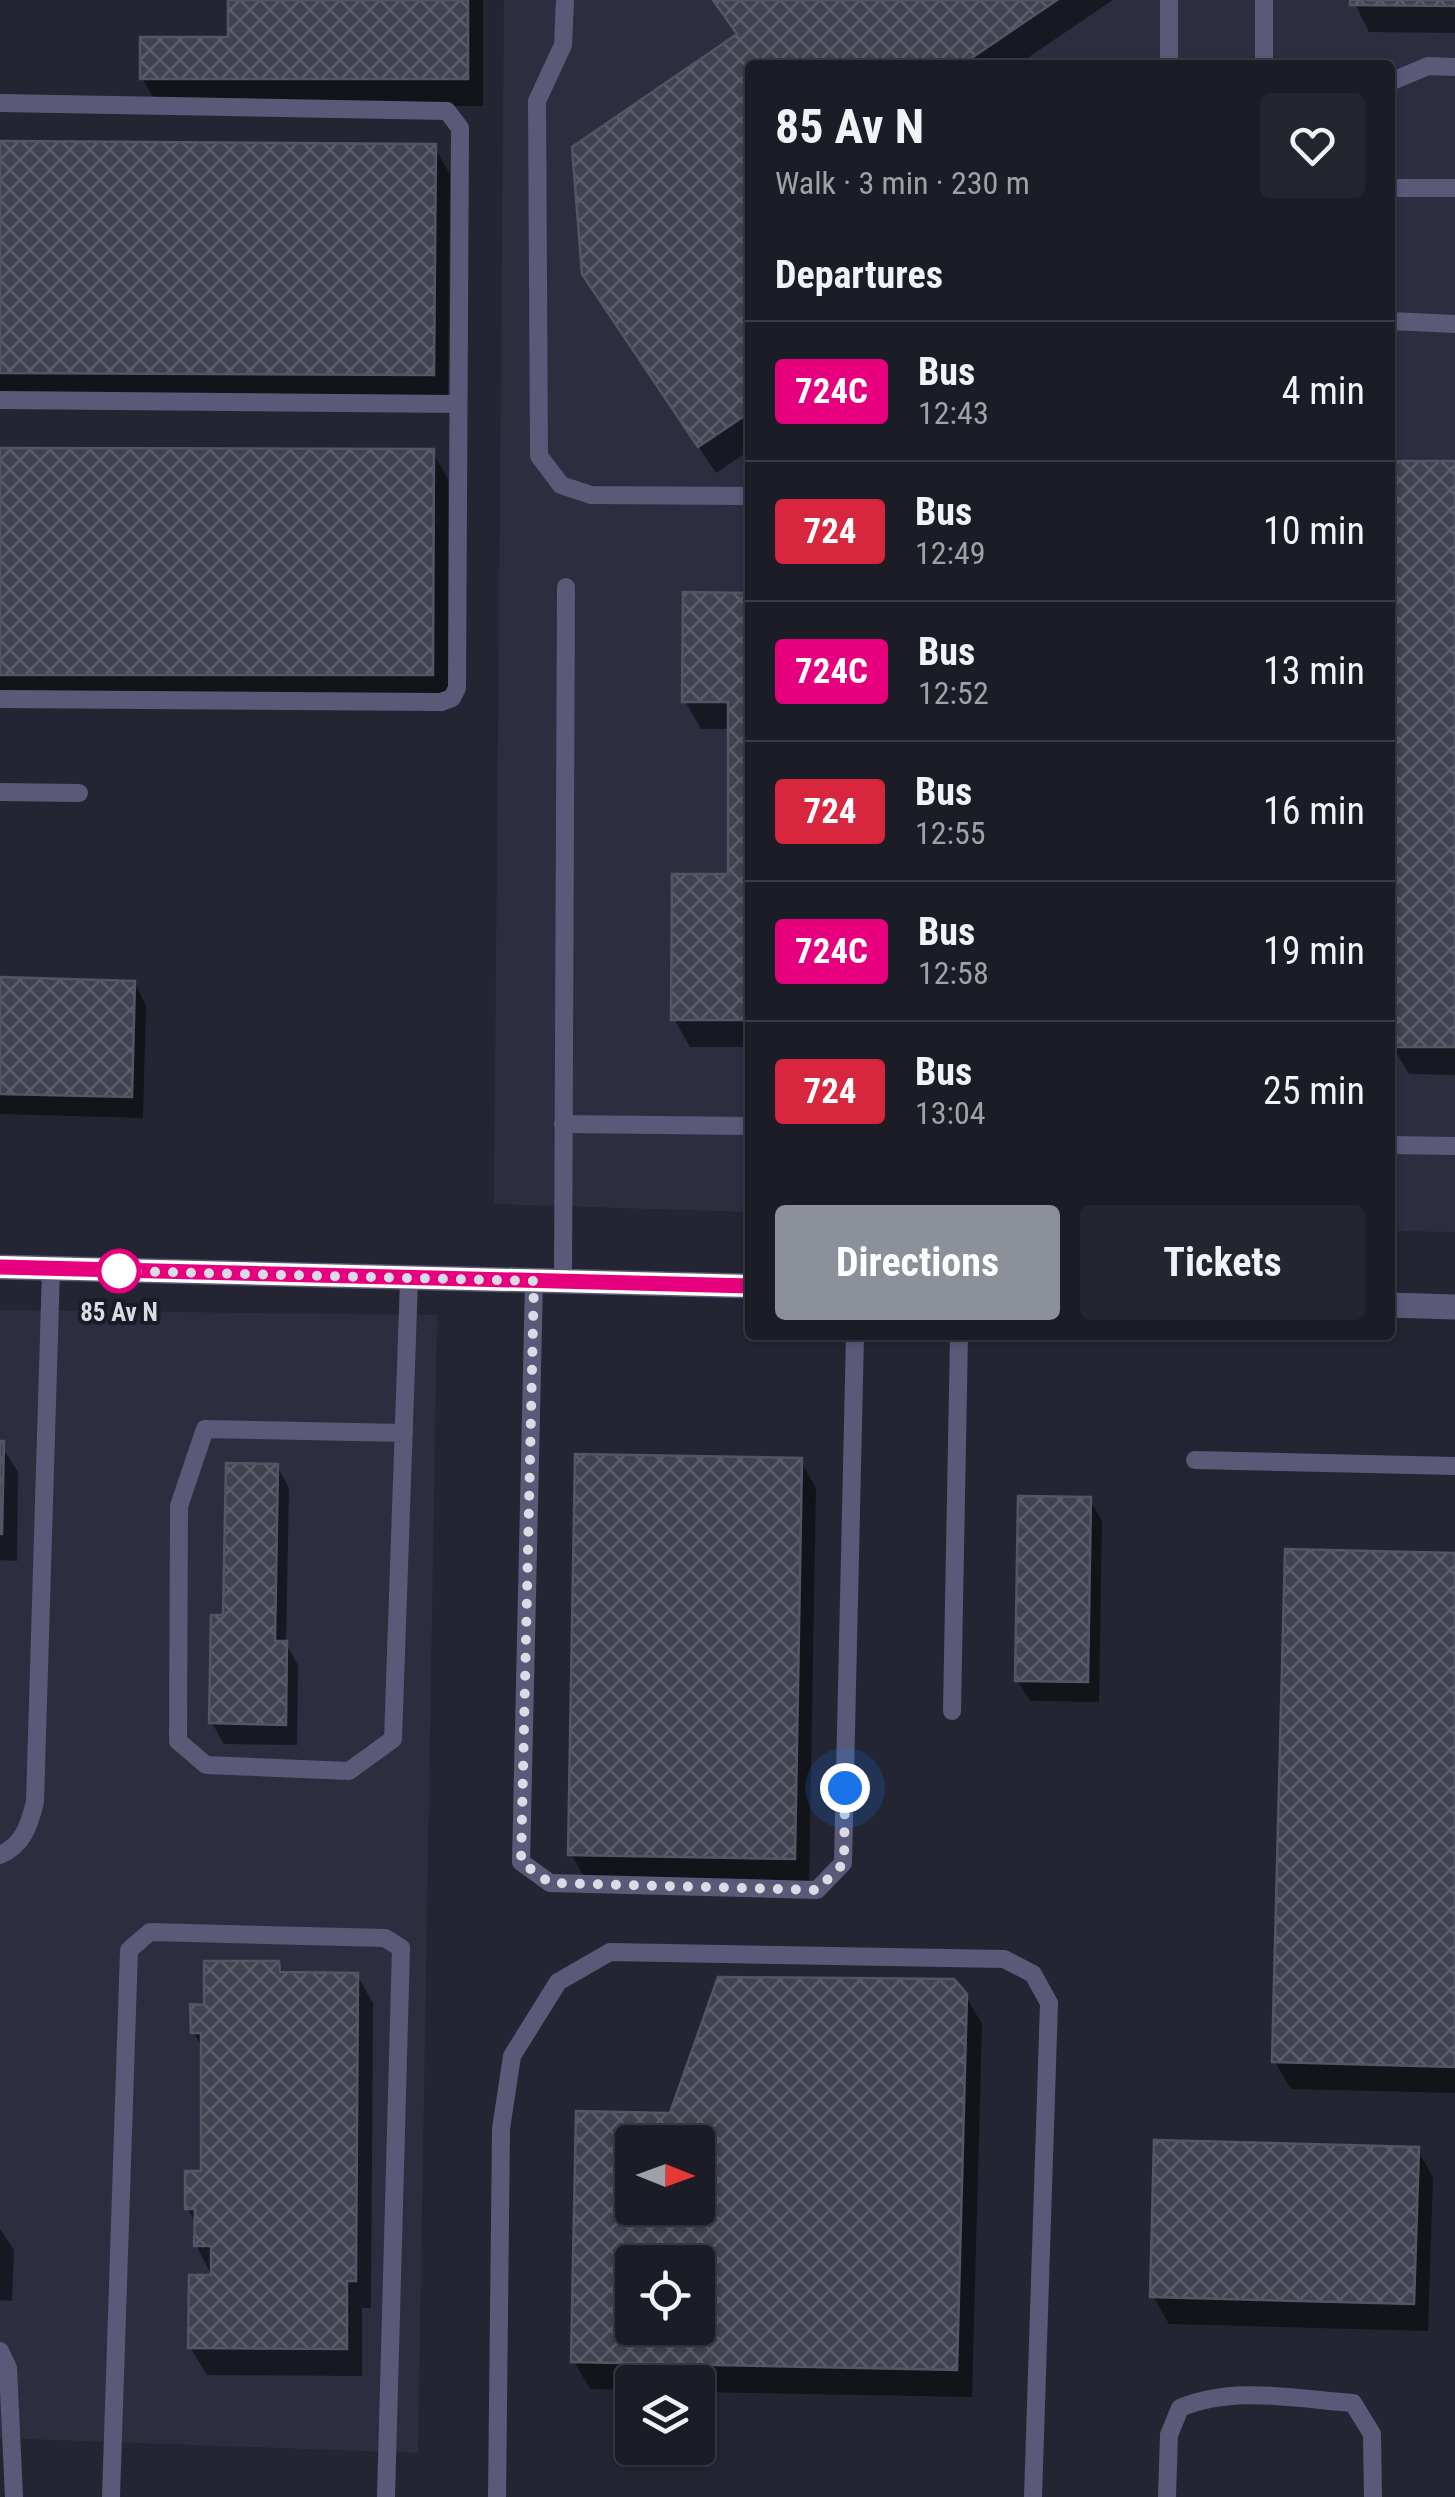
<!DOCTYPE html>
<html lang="en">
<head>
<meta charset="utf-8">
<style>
	:root { --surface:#1b1c26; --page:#24252e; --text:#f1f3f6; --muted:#a0a1a7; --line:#393a43; --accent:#8c9099 }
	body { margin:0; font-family:"Roboto Condensed",sans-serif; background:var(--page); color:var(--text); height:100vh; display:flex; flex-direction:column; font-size:38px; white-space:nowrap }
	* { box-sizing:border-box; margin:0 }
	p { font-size:32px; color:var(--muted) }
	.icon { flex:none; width:55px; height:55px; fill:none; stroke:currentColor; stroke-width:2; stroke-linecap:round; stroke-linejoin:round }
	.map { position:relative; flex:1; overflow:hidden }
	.sheet { position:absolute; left:745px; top:60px; width:650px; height:1280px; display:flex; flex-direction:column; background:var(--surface); border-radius:10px; box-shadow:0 2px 8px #0004,0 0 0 2px var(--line) }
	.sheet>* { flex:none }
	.badge { padding:0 20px; border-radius:8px; font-size:35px; line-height:65px }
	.needle { width:65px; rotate:91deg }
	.fabs { position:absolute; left:615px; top:2125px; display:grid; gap:20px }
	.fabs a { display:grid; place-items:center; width:100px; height:100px; border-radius:10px; background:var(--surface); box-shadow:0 2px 8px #0004,0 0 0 2px var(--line); font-size:50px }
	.you { position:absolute; width:50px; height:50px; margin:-25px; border:8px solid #fff; border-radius:50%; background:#1a73e8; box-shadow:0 0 0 15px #1a73e833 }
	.map>.badge { position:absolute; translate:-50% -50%; box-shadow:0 0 0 5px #fff }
	h2 { padding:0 30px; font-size:38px; line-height:90px }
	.round { display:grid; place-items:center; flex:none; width:105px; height:105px; border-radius:10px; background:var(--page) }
	.headline { display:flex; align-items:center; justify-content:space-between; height:170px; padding:0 30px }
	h1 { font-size:48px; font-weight:700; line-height:75px }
	.primary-button { display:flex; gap:20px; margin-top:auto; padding:20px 30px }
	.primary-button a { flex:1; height:115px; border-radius:10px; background:var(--accent); color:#fff; font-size:40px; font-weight:700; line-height:115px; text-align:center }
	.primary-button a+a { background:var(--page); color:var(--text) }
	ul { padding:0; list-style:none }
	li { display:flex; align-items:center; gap:30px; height:140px; padding:0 30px; border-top:2px solid var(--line) }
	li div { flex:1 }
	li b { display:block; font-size:38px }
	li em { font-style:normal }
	li .badge { min-width:110px; font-weight:700; text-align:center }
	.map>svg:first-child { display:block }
	.built { fill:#2d2d40 }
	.shadow { fill:#0007; fill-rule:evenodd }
	.building { fill:url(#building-cross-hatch); stroke:#545564; stroke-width:2.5; fill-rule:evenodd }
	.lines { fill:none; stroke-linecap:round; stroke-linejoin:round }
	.service { stroke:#5a5a78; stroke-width:18 }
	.tertiary { stroke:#5a5a78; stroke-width:25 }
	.line-casing { stroke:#fff; stroke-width:22 }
	.line { stroke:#e6007e; stroke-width:15 }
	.walk { stroke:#dadbe4; stroke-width:10; stroke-dasharray:0 18 }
	.stop-dot { fill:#fff; stroke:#e6007e; stroke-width:5 }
	.labels { text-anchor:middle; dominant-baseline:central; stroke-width:8; stroke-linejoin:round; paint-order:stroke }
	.stop-label { font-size:25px; font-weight:bold; fill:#dadbe4; stroke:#1b1b28 }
</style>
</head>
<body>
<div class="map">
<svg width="1455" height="2497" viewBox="0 0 1455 2497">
	<defs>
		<pattern id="building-cross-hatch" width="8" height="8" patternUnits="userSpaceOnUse" patternTransform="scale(2.5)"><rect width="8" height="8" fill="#414250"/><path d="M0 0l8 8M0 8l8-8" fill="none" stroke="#5c5d69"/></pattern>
	</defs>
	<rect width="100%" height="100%" fill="#242532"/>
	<!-- built -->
	<g class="built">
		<path d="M504,0H1455V1232L1390,1231V65H750V1212L494,1204Z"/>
		<path d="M0,1310L437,1315L418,2453L0,2438Z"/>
	</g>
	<!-- shadow -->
	<g class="shadow">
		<path d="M326,0H483V106H158L142,78Z"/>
		<path d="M714,0H1113L1017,65H750V450L716,473L601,302L738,36Z"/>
		<path d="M1353,0H1455V33L1369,32Z"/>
		<path d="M0,144L434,146L450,174L448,402L0,400Z"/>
		<path d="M0,451H432L448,479V702H0Z"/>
		<path d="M1455,463V1075L1409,1074L1393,1047Z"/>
		<path d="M750,595V1047H690L674,1019L730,877V729H701L685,701Z"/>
		<path d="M0,980L134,983L146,1005L143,1118L0,1114Z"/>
		<path d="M0,1444L18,1472L17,1561L0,1560Z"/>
		<path d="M800,1460L816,1488L809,1886L587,1882L571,1854Z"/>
		<path d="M277,1466L289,1488L286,1644L298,1665L297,1745L224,1744L212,1723L225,1618Z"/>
		<path d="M1090,1500L1102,1521L1099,1702L1030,1701L1017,1680Z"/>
		<path d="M1455,1556V2093L1291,2089L1275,2062Z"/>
		<path d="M278,1963L284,1974L357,1975L373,2003L371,2308H362V2376L207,2375L190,2347L213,2278L196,2245L197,2224L187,2208L203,2173L204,2050L193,2032L206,2007Z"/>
		<path d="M965,1995L982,2024L972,2397L698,2392V2382H632V2390L590,2389L574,2361L579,2113L671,2115ZM632,2142H698V2208H632ZM632,2262H698V2328H632Z"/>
		<path d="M1417,2149L1433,2177L1428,2331L1169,2324L1153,2296Z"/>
		<path d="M0,2229L14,2250L12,2301L0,2300Z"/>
	</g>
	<!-- building -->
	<g class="building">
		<path d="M228,0H468V79H140V37H228Z"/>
		<path d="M713,0H1057L961,65H750V412L698,447L582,274L572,147L737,34Z"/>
		<path d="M1350,0H1455V6L1350,5Z"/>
		<path d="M0,141L436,144L434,375L0,373Z"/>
		<path d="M0,448L434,449L433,675H0Z"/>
		<path d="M1394,461H1455V1047H1390Z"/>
		<path d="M683,592L750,593V1020H671L672,874H728V702H682Z"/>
		<path d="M0,977L135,981L132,1097L0,1094Z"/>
		<path d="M0,1441H4L2,1534H0Z"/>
		<path d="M575,1454L802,1458L795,1859L568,1855Z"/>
		<path d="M226,1463L278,1464L275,1641H287L286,1725L209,1723L211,1615H223Z"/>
		<path d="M1018,1496L1091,1497L1088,1682L1015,1681Z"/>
		<path d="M1285,1549L1455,1553V2067L1272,2062Z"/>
		<path d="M204,1961H279L280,1972L358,1973L356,2281H347V2349L188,2348L189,2275H211V2246H194L195,2209H185V2171H201V2033H191L190,2004L204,2005Z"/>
		<path d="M718,1977L954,1979L967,1994L957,2370L571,2362L576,2111L670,2113ZM632,2142H698V2208H632ZM632,2262H698V2328H632Z"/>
		<path d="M1154,2140L1419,2147L1414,2304L1150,2297Z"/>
	</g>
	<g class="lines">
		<!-- service -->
		<g class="service">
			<path d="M565,0L563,45L537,101L539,456L561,485L591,495L750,496"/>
			<path d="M1169,65V0"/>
			<path d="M1264,65V0"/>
			<path d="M1390,82L1428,66L1455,67"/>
			<path d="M0,103L447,111L460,128L457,688L452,698L441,702L0,699"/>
			<path d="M1390,188H1455"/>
			<path d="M1390,321L1455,324"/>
			<path d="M0,400L458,404"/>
			<path d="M0,792L79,793"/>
			<path d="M563,1124L750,1126"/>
			<path d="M1390,1145L1455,1146"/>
			<path d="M534,1281L521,1862L550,1883L817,1890L843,1863L855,1335"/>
			<path d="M563,1282L566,587"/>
			<path d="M404,1433L205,1429L179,1506L178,1741L206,1765L349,1771L393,1739L409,1280"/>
			<path d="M1195,1460L1455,1466"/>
			<path d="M952,1711L959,1335"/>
			<path d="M0,1855C23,1845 29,1826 35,1802L51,1269"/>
			<path d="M0,2351L8,2368L14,2497"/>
			<path d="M111,2497L129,1950L150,1932L385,1938L401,1948L386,2497"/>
			<path d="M497,2497L501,2129L512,2056L558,1982L610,1952L1004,1959L1033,1974L1049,2003L1033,2497"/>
			<path d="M1167,2497L1169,2435L1180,2408C1233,2385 1297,2399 1353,2403L1372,2434L1373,2497"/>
		</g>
		<!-- tertiary -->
		<g class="tertiary">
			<path d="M0,1267L750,1286"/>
			<path d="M1390,1305L1455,1307"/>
		</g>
	</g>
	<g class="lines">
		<defs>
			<path id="line" d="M0,1267L750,1286"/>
		</defs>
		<!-- line casing -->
		<use href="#line" class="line-casing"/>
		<!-- line -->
		<use href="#line" class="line"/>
		<!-- walk -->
		<path class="walk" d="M119,1271L534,1281L521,1862L550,1883L817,1890L844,1863L845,1788"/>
	</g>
	<!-- markers -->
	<circle class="stop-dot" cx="119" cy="1271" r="20"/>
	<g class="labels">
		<!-- stop labels -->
		<g class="stop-label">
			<text x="119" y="1312">85 Av N</text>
		</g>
	</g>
</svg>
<div class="fabs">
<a><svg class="needle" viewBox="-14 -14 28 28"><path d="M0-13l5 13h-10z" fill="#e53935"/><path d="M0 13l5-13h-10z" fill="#a0a1a7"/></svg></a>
<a><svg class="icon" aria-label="locate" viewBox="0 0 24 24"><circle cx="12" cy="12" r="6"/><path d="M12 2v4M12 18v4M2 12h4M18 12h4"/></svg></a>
<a><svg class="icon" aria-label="layers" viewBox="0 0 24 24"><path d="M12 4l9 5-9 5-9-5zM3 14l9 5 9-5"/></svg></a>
</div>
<div class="you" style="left:845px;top:1788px"></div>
<section class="sheet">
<div class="headline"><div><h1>85 Av N</h1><p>Walk · 3 min · 230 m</p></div><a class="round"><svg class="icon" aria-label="heart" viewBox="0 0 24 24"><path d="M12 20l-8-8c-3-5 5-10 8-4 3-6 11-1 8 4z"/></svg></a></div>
<h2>Departures</h2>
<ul>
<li><span class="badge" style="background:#e6007e;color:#fff">724C</span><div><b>Bus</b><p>12:43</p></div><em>4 min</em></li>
<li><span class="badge" style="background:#d7263d;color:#fff">724</span><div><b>Bus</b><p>12:49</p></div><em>10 min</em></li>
<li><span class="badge" style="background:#e6007e;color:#fff">724C</span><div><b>Bus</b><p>12:52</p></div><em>13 min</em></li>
<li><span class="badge" style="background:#d7263d;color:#fff">724</span><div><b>Bus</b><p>12:55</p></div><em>16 min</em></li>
<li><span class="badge" style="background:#e6007e;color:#fff">724C</span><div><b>Bus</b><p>12:58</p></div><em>19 min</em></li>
<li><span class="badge" style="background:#d7263d;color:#fff">724</span><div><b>Bus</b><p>13:04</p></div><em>25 min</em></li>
</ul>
<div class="primary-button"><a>Directions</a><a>Tickets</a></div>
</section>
</div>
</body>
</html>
